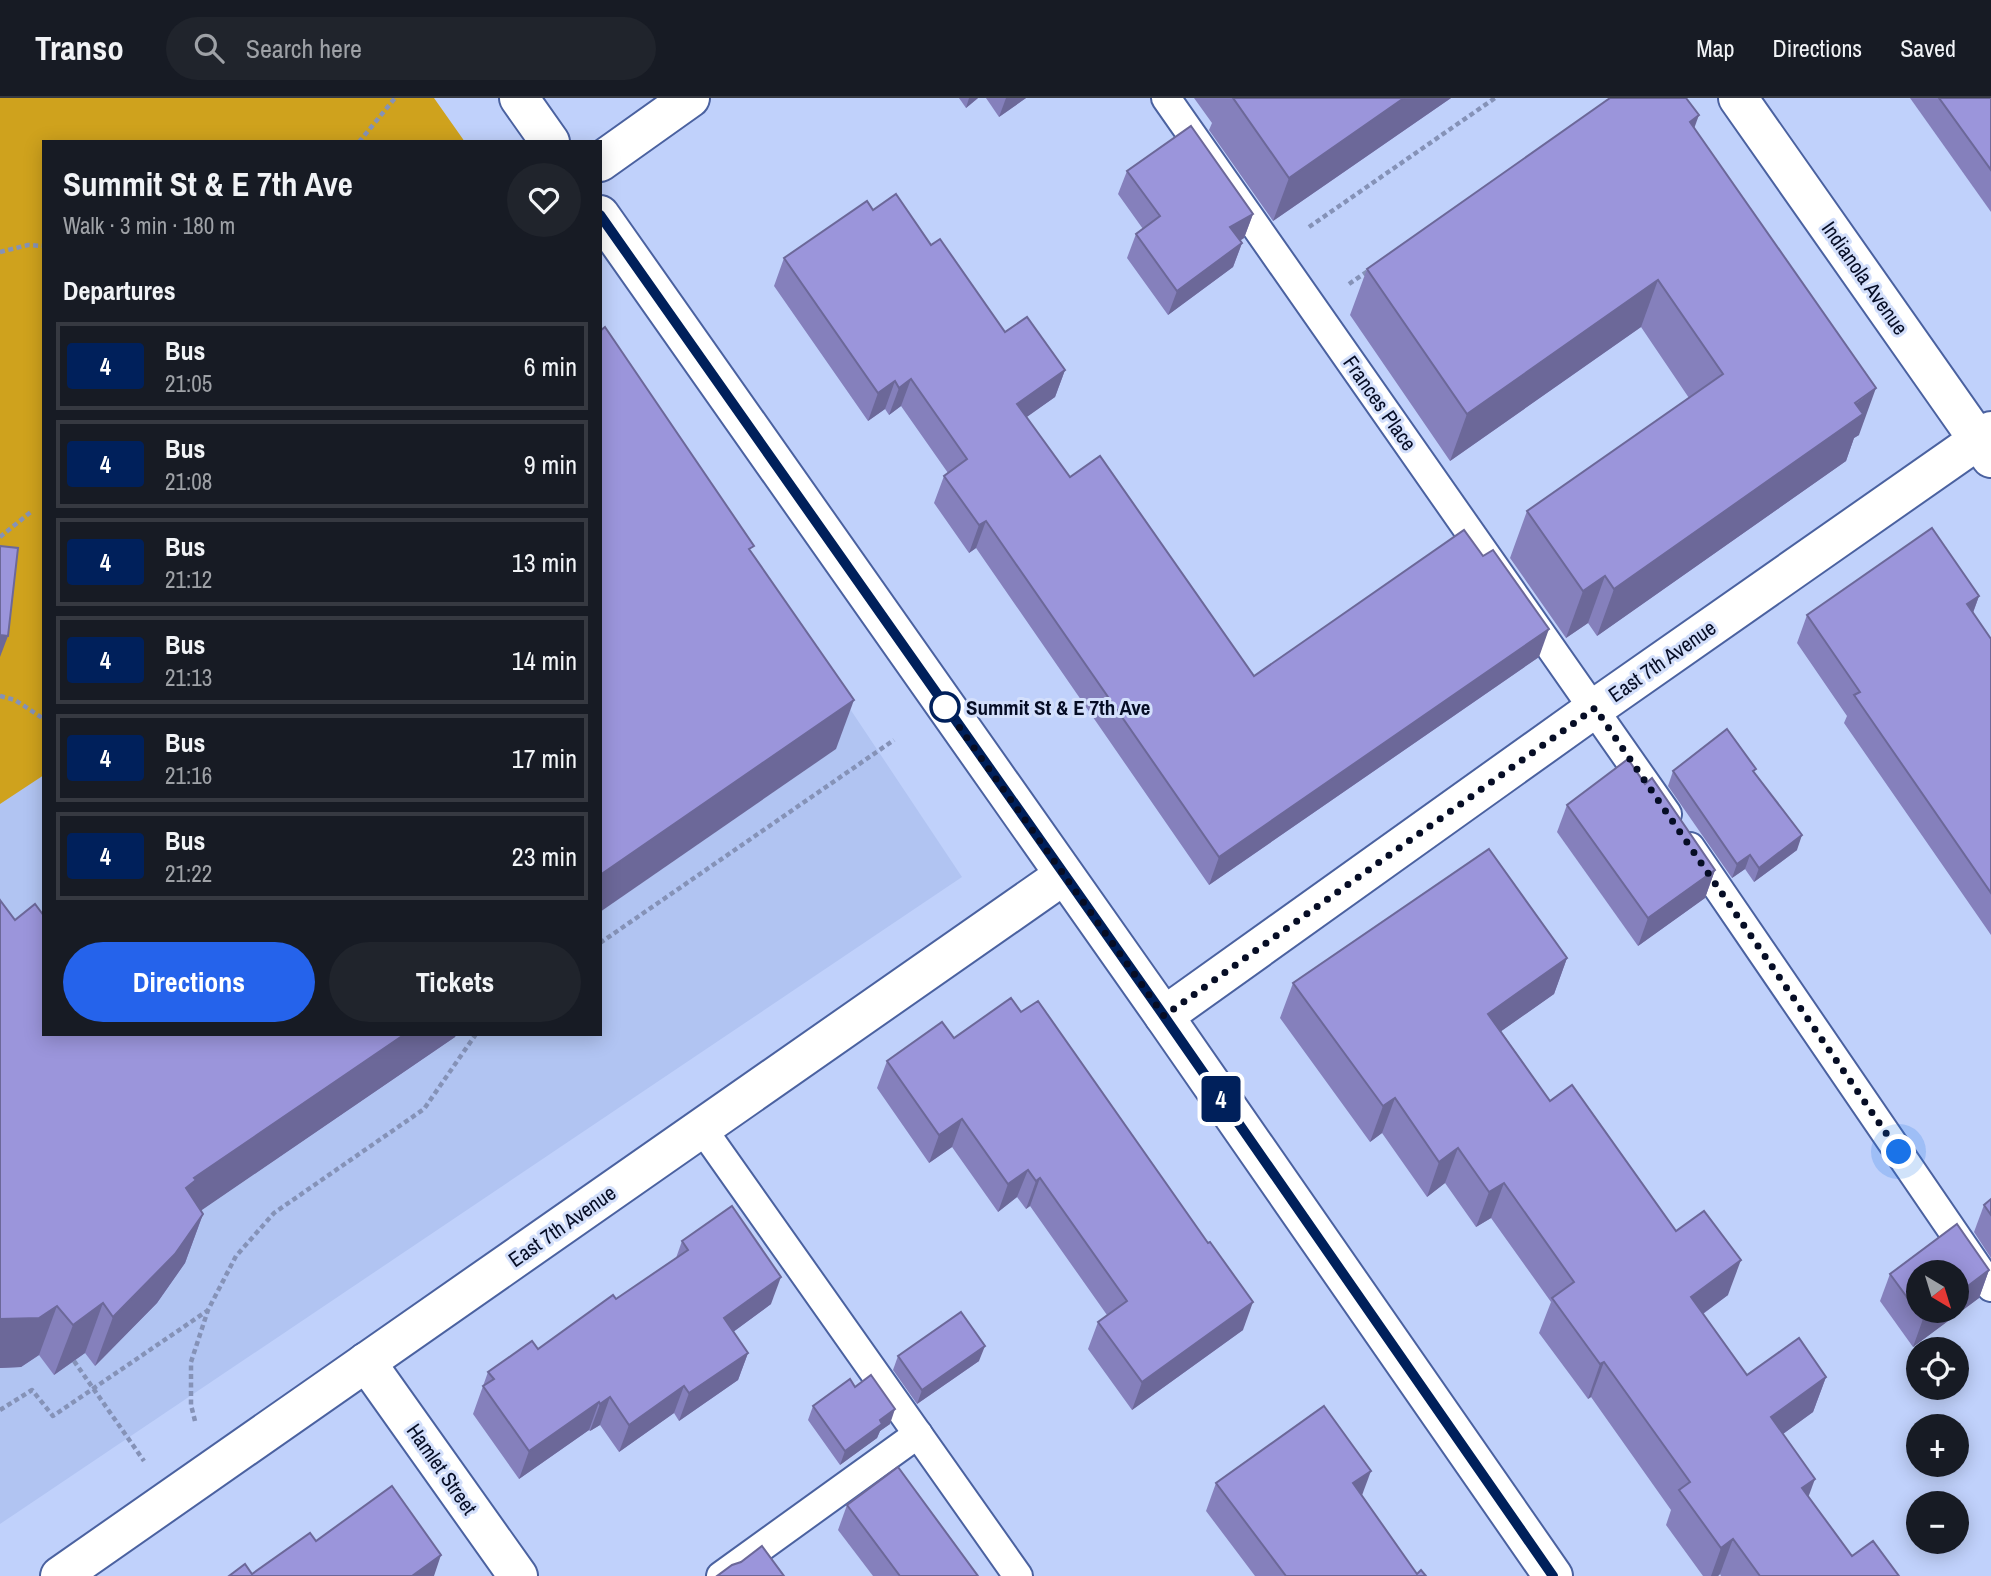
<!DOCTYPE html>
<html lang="en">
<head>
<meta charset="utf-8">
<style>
	:root { --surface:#171b24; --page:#20242c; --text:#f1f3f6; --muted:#9ea1a6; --line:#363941; --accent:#2563eb }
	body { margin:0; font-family:"Archivo Narrow",sans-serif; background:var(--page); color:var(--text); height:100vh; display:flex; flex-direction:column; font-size:26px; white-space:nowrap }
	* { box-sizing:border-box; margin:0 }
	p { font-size:23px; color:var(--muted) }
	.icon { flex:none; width:38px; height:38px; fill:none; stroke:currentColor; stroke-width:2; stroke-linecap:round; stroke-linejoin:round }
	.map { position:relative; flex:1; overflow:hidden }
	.drawer { position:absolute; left:42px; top:42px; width:560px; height:896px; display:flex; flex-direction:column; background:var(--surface); border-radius:0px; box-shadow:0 4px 18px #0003 }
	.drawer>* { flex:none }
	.badge { padding:0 14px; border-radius:5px; font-size:24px; line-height:46px }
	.needle { width:46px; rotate:142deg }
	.fabs { position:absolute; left:1906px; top:1162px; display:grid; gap:14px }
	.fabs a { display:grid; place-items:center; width:63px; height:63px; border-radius:50%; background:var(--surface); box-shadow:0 4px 18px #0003; font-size:35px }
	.you { position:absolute; width:35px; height:35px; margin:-18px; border:5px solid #fff; border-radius:50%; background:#1a73e8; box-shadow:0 0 0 10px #1a73e833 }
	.map>.badge { position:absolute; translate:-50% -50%; box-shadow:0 0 0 4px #fff }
	h2 { padding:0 21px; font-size:26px; line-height:63px }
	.round { display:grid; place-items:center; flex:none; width:74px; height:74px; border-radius:37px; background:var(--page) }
	.headline { display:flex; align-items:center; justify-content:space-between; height:119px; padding:0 21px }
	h1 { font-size:33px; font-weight:700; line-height:52px }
	.cta { display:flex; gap:14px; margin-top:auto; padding:14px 21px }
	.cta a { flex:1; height:80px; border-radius:42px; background:var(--accent); color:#fff; font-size:28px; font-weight:700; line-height:80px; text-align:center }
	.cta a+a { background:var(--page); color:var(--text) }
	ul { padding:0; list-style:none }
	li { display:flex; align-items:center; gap:21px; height:88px; margin:0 14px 10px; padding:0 7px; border:4px solid var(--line); border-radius:0px }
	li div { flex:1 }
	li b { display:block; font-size:26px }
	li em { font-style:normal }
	li .badge { min-width:77px; font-weight:700; text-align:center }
	header { display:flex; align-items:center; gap:42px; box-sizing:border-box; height:98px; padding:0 35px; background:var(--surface); border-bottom:2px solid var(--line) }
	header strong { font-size:33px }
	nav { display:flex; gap:38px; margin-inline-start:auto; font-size:24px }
	.search { width:490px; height:63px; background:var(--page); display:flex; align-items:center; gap:18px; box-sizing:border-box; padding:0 24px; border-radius:38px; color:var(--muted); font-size:26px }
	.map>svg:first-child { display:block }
	.built { fill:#b1c4f2 }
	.green { fill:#cfa21d }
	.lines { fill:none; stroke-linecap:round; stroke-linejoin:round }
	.lane-casing { stroke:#4b62a0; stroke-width:32 }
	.street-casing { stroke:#4b62a0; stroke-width:42 }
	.secondary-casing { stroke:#4b62a0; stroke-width:42 }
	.primary-casing { stroke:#4b62a0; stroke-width:42 }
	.path { stroke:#8592b7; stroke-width:4.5; stroke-dasharray:5 3.5; stroke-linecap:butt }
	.lane { stroke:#fff; stroke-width:28 }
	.street { stroke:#fff; stroke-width:38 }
	.secondary { stroke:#fff; stroke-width:38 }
	.primary { stroke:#fff; stroke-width:38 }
	.wall { fill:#8580bc }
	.shaded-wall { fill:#6c6899 }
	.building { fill:#9b95db; stroke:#6c6899; stroke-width:2 }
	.line-casing { stroke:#fff; stroke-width:16 }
	.line { stroke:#00205b; stroke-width:10 }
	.walk { stroke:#060d25; stroke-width:7; stroke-dasharray:0 12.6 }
	.stop-dot { fill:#fff; stroke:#00205b; stroke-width:3.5 }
	.labels { text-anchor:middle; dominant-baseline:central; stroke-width:6; stroke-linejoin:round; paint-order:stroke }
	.street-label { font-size:21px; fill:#060d25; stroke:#d3dffb }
	.stop-label { font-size:21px; font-weight:bold; fill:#060d25; stroke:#d3dffb; text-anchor:start }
</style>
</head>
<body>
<header>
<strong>Transo</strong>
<div class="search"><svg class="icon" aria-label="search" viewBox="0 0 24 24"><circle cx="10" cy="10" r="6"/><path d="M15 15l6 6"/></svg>Search here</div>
<nav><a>Map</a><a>Directions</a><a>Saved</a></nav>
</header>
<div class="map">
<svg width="1991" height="1478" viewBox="0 0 1991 1478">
	<rect width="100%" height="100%" fill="#c0d1fb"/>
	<!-- built -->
	<path class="built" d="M617,261L962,779L0,1426V689L44,658V936H600V273Z"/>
	<!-- green -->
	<path class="green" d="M0,0H434L465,44H44V677L0,706Z"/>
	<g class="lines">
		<defs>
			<g id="lane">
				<path d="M1166,0L1667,716"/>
				<path d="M1690,749L1991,1189"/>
				<path d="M701,1029L1018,1478"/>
				<path d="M721,1478L918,1336"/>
			</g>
			<g id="street">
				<path d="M1738,0L1991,360"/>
				<path d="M600,64L690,0"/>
				<path d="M366,1264L518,1478"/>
				<path d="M60,1478L1064,777"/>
			</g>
			<path id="secondary" d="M1164,918L1595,610L1991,333"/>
			<g id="primary">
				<path d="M519,0L550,44"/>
				<path d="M600,117L1164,918L1553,1478"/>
			</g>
		</defs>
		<!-- lane casing -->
		<use href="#lane" class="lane-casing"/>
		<!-- street casing -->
		<use href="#street" class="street-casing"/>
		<!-- secondary casing -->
		<use href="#secondary" class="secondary-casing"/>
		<!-- primary casing -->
		<use href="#primary" class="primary-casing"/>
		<!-- path -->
		<g class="path">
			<path d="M359,44L395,0"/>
			<path d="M1309,129L1495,0"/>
			<path d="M0,154L28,147L44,148"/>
			<path d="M1349,186L1371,171"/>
			<path d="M0,439L32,413"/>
			<path d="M0,598L15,602L44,621"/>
			<path d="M600,845L894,642"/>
			<path d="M74,1263L144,1363"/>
			<path d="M0,1312L32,1292L53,1318L207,1213"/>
			<path d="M195,1323L191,1307V1264L208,1212L236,1158L274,1115L424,1011L476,936"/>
		</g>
		<!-- lane -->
		<use href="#lane" class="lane"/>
		<!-- street -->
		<use href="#street" class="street"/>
		<!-- secondary -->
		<use href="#secondary" class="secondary"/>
		<!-- primary -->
		<use href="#primary" class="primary"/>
	</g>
	<!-- wall -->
	<g class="wall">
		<path d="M959,0H978L966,10Z"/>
		<path d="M986,0H1026L999,19Z"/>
		<path d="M1194,0H1451L1273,123L1209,32L1212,25Z"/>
		<path d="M1910,0H1991V114Z"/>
		<path d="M1694,30L1859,337L1854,340L1846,363L1597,538L1588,525L1566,540L1510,460L1527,413L1689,300L1641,229L1450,363L1350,217L1367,171Z"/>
		<path d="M1127,73L1253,116L1244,140L1240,143L1242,145L1233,169L1168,217L1127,160L1136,136L1143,131L1118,96Z"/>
		<path d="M873,112L931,147L1005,234L1065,272L1055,299L1026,319L1070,379L1254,578L1539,559L1209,787L976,450L969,455L934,405L944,378L948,375L901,308L889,317L885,311L868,323L774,188L784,160Z"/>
		<path d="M1979,498L1973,515L1991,541V837L1844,625L1847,618L1797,545L1807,517Z"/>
		<path d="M1673,673L1755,675L1797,752L1754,784L1745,771L1732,780L1668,688Z"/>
		<path d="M1645,686L1715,772L1705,800L1638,848L1557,734L1567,707Z"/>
		<path d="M0,802L44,936L455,939L201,1112L203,1116L185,1165L157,1205L95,1268L85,1255L54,1277L39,1257L21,1269L0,1270Z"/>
		<path d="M1567,860L1554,896L1501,933L1550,1003L1676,1133L1728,1197L1703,1216L1747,1277L1826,1279L1813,1314L1783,1336L1808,1399L1852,1458L1899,1478H1721L1720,1476L1718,1478H1703L1666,1427L1671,1412L1591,1299L1588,1301L1539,1235L1551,1204L1491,1120L1476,1129L1445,1085L1427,1099L1382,1035L1370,1044L1280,920L1293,885Z"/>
		<path d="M954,940L1243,1232L1132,1312L1088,1251L1098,1224L1107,1217L1030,1108L1026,1111L1017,1099L998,1114L952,1049L929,1065L877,990L887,963Z"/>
		<path d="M1991,1101V1160L1974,1134L1984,1107Z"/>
		<path d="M682,1143L771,1206L733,1234L748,1255L738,1282L679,1323L674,1315L619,1354L600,1327L590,1333L589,1332L519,1381L473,1316L488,1274L538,1251L616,1201L676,1160Z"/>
		<path d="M1989,1172L1979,1200L1913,1249L1880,1203L1890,1176Z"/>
		<path d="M898,1258L979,1263L917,1306L893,1272Z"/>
		<path d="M855,1289L890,1326L880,1333L877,1340L840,1367L808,1322L813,1308Z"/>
		<path d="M1216,1385L1362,1398L1417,1476L1426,1478H1255L1206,1413Z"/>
		<path d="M847,1407L978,1478H873L838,1432Z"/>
	</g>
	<!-- shaded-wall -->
	<g class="shaded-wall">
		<path d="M969,0H978L966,10Z"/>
		<path d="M1006,0H1026L999,19Z"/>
		<path d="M1404,0H1451L1273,123L1289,80Z"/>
		<path d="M1699,17L1682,64L1690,24Z"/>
		<path d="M1253,116L1244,140L1221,153L1230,129Z"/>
		<path d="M1242,145L1233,169L1168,217L1177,193Z"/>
		<path d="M1658,182L1641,229L1450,363L1467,316Z"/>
		<path d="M1065,272L1055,299L1007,333L1017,306Z"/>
		<path d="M911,281L901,308L889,317L899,290Z"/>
		<path d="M895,283L885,311L868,323L878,295Z"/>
		<path d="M1876,290L1859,337L1854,340L1846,363L1597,538L1614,491Z"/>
		<path d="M986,423L976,450L969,455L979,427Z"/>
		<path d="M1605,478L1588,525L1566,540L1583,493Z"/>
		<path d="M1979,498L1969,525L1967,506Z"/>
		<path d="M1549,531L1539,559L1209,787L1219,759Z"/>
		<path d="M0,537L8,538L0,559Z"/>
		<path d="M854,602L836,651L600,814V777Z"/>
		<path d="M1802,737L1797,752L1754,784L1759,770Z"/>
		<path d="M1750,757L1745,771L1732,780L1737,766Z"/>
		<path d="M1715,772L1705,800L1638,848L1648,820Z"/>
		<path d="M1567,860L1554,896L1476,951L1488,916Z"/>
		<path d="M405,936H457L455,939L180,1127L186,1090L194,1080Z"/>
		<path d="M1395,1000L1382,1035L1370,1044L1383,1008Z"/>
		<path d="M962,1021L952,1049L929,1065L939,1037Z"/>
		<path d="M1458,1050L1445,1085L1427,1099L1439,1064Z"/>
		<path d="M1028,1072L1017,1099L998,1114L1008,1086Z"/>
		<path d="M1040,1080L1030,1108L1026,1111L1036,1083Z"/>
		<path d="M1504,1085L1491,1120L1476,1129L1489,1094Z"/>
		<path d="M203,1116L185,1165L157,1205L95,1268L113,1219Z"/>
		<path d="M1741,1162L1728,1197L1678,1234L1691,1199Z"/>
		<path d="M1989,1172L1979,1200L1913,1249L1923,1221L1934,1213H1956V1197Z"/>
		<path d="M781,1179L771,1206L714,1248L724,1220Z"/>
		<path d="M1253,1204L1243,1232L1132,1312L1142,1284Z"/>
		<path d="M103,1205L85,1255L54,1277L73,1227Z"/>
		<path d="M57,1208L39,1257L21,1269L0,1270V1221Z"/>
		<path d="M985,1248L979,1263L917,1306L922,1292Z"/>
		<path d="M748,1255L738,1282L679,1323L689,1295Z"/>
		<path d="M1604,1264L1591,1299L1588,1301L1600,1266Z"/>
		<path d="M1826,1279L1813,1314L1758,1354L1771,1319Z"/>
		<path d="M684,1288L674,1315L619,1354L629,1327Z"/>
		<path d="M610,1299L600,1327L590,1333L600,1306Z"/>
		<path d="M599,1304L589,1332L519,1381L529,1353Z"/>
		<path d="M895,1311L890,1326L880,1333L877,1340L840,1367L845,1353L880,1322Z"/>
		<path d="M1371,1373L1361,1400L1353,1385Z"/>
		<path d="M1815,1381L1802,1416V1390Z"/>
		<path d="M1733,1441L1720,1476L1718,1478H1711L1721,1450Z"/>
		<path d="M441,1457L434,1478H412Z"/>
	</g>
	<!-- building -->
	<g class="building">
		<path d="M1233,0H1404L1289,80Z"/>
		<path d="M1610,0H1686L1699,17L1690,24L1876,290L1855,305L1863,316L1614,491L1605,478L1583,493L1527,413L1723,276L1658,182L1467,316L1367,171Z"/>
		<path d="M1939,0H1991V72Z"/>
		<path d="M1191,28L1253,116L1230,129L1242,145L1177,193L1136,136L1160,118L1127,73Z"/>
		<path d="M896,96L931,147L940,141L1005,234L1027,219L1065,272L1017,306L1070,379L1100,358L1254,578L1464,432L1483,458L1493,452L1549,531L1219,759L986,423L979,427L944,378L967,361L911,281L899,290L895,283L878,295L784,160L867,103L873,112Z"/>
		<path d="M605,229L754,448L749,451L854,602L600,777V233Z"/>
		<path d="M1932,430L1979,498L1967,506L1991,541V795L1854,597L1860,594L1807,517Z"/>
		<path d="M0,448L18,450L8,538L0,537Z"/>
		<path d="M1727,631L1756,671L1753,673L1802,737L1759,770L1750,757L1737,766L1673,673Z"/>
		<path d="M1628,661L1645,686L1652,680L1715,772L1648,820L1567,707Z"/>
		<path d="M1489,751L1567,860L1488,916L1550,1003L1572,987L1676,1133L1704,1113L1741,1162L1691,1199L1747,1277L1799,1240L1826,1279L1771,1319L1815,1381L1802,1390L1852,1458L1873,1443L1899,1478H1760L1733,1441L1721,1450L1679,1392L1690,1384L1604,1264L1600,1266L1552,1200L1574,1184L1504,1085L1489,1094L1458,1050L1439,1064L1395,1000L1383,1008L1293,885Z"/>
		<path d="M0,802L15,822L35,806L44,818V936H405L194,1080L196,1082L186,1090L203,1116L175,1156L113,1219L103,1205L73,1227L57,1208L39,1220L0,1221Z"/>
		<path d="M1011,900L1021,914L1038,903L1208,1145L1210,1144L1253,1204L1142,1284L1098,1224L1127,1203L1040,1080L1036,1083L1028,1072L1008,1086L962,1021L939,1037L887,963L942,924L954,940Z"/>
		<path d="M1991,1101V1117L1984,1107Z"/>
		<path d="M732,1108L781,1179L724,1220L748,1255L689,1295L684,1288L629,1327L610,1299L600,1306L599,1304L529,1353L483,1288L494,1281L488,1274L532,1243L538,1251L613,1197L616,1201L688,1152L682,1143Z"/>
		<path d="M1957,1126L1989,1172L1956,1197V1174H1918V1213H1934L1923,1221L1890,1176Z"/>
		<path d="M961,1214L985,1248L922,1292L898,1258Z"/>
		<path d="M871,1277L895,1311L880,1322L882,1326L845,1353L813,1308L850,1281L855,1289Z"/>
		<path d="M1324,1308L1371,1373L1353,1385L1417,1476L1421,1472L1426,1478H1286L1216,1385Z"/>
		<path d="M898,1369L978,1478H900L847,1407Z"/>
		<path d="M392,1388L441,1457L412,1478H229L245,1466L252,1476L310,1435L316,1443Z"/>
		<path d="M762,1448L784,1478H717L732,1467L741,1464Z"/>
	</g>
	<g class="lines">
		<defs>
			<path id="line" d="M600,117L1164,918L1553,1478"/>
		</defs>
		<!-- line casing -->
		<use href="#line" class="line-casing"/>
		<!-- line -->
		<use href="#line" class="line"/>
		<!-- walk -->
		<path class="walk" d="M945,609L1164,918L1595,610L1899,1054"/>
	</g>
	<!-- markers -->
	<circle class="stop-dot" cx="945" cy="609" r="14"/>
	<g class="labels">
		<!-- street labels -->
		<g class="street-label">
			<text transform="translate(1865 180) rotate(55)">Indianola Avenue</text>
			<text transform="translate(1380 305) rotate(55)">Frances Place</text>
			<text transform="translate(1662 563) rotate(-35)">East 7th Avenue</text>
			<text transform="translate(562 1128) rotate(-35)">East 7th Avenue</text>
			<text transform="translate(442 1371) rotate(55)">Hamlet Street</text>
		</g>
		<!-- stop labels -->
		<g class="stop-label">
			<text x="966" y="609">Summit St &amp; E 7th Ave</text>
		</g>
	</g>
</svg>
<div class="fabs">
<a><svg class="needle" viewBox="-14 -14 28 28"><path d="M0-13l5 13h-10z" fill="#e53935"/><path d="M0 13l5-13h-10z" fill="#9ea1a6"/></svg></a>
<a><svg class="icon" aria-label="locate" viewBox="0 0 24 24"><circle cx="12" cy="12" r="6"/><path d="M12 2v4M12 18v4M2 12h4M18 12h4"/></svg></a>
<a>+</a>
<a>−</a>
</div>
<div class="you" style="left:1899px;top:1054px"></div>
<b class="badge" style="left:1221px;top:1001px;background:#00205b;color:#fff">4</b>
<section class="drawer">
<div class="headline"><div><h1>Summit St &amp; E 7th Ave</h1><p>Walk · 3 min · 180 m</p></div><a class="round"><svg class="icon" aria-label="heart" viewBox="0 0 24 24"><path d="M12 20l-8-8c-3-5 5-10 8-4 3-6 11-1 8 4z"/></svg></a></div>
<h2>Departures</h2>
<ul>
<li><span class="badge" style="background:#00205b;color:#fff">4</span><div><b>Bus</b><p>21:05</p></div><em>6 min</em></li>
<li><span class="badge" style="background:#00205b;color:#fff">4</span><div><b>Bus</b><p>21:08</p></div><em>9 min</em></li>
<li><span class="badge" style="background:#00205b;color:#fff">4</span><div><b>Bus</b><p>21:12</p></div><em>13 min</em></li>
<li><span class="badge" style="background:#00205b;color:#fff">4</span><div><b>Bus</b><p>21:13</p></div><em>14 min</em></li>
<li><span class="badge" style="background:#00205b;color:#fff">4</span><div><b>Bus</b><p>21:16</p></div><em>17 min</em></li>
<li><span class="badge" style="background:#00205b;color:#fff">4</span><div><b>Bus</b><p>21:22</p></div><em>23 min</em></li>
</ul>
<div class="cta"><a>Directions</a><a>Tickets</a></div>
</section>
</div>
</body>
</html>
